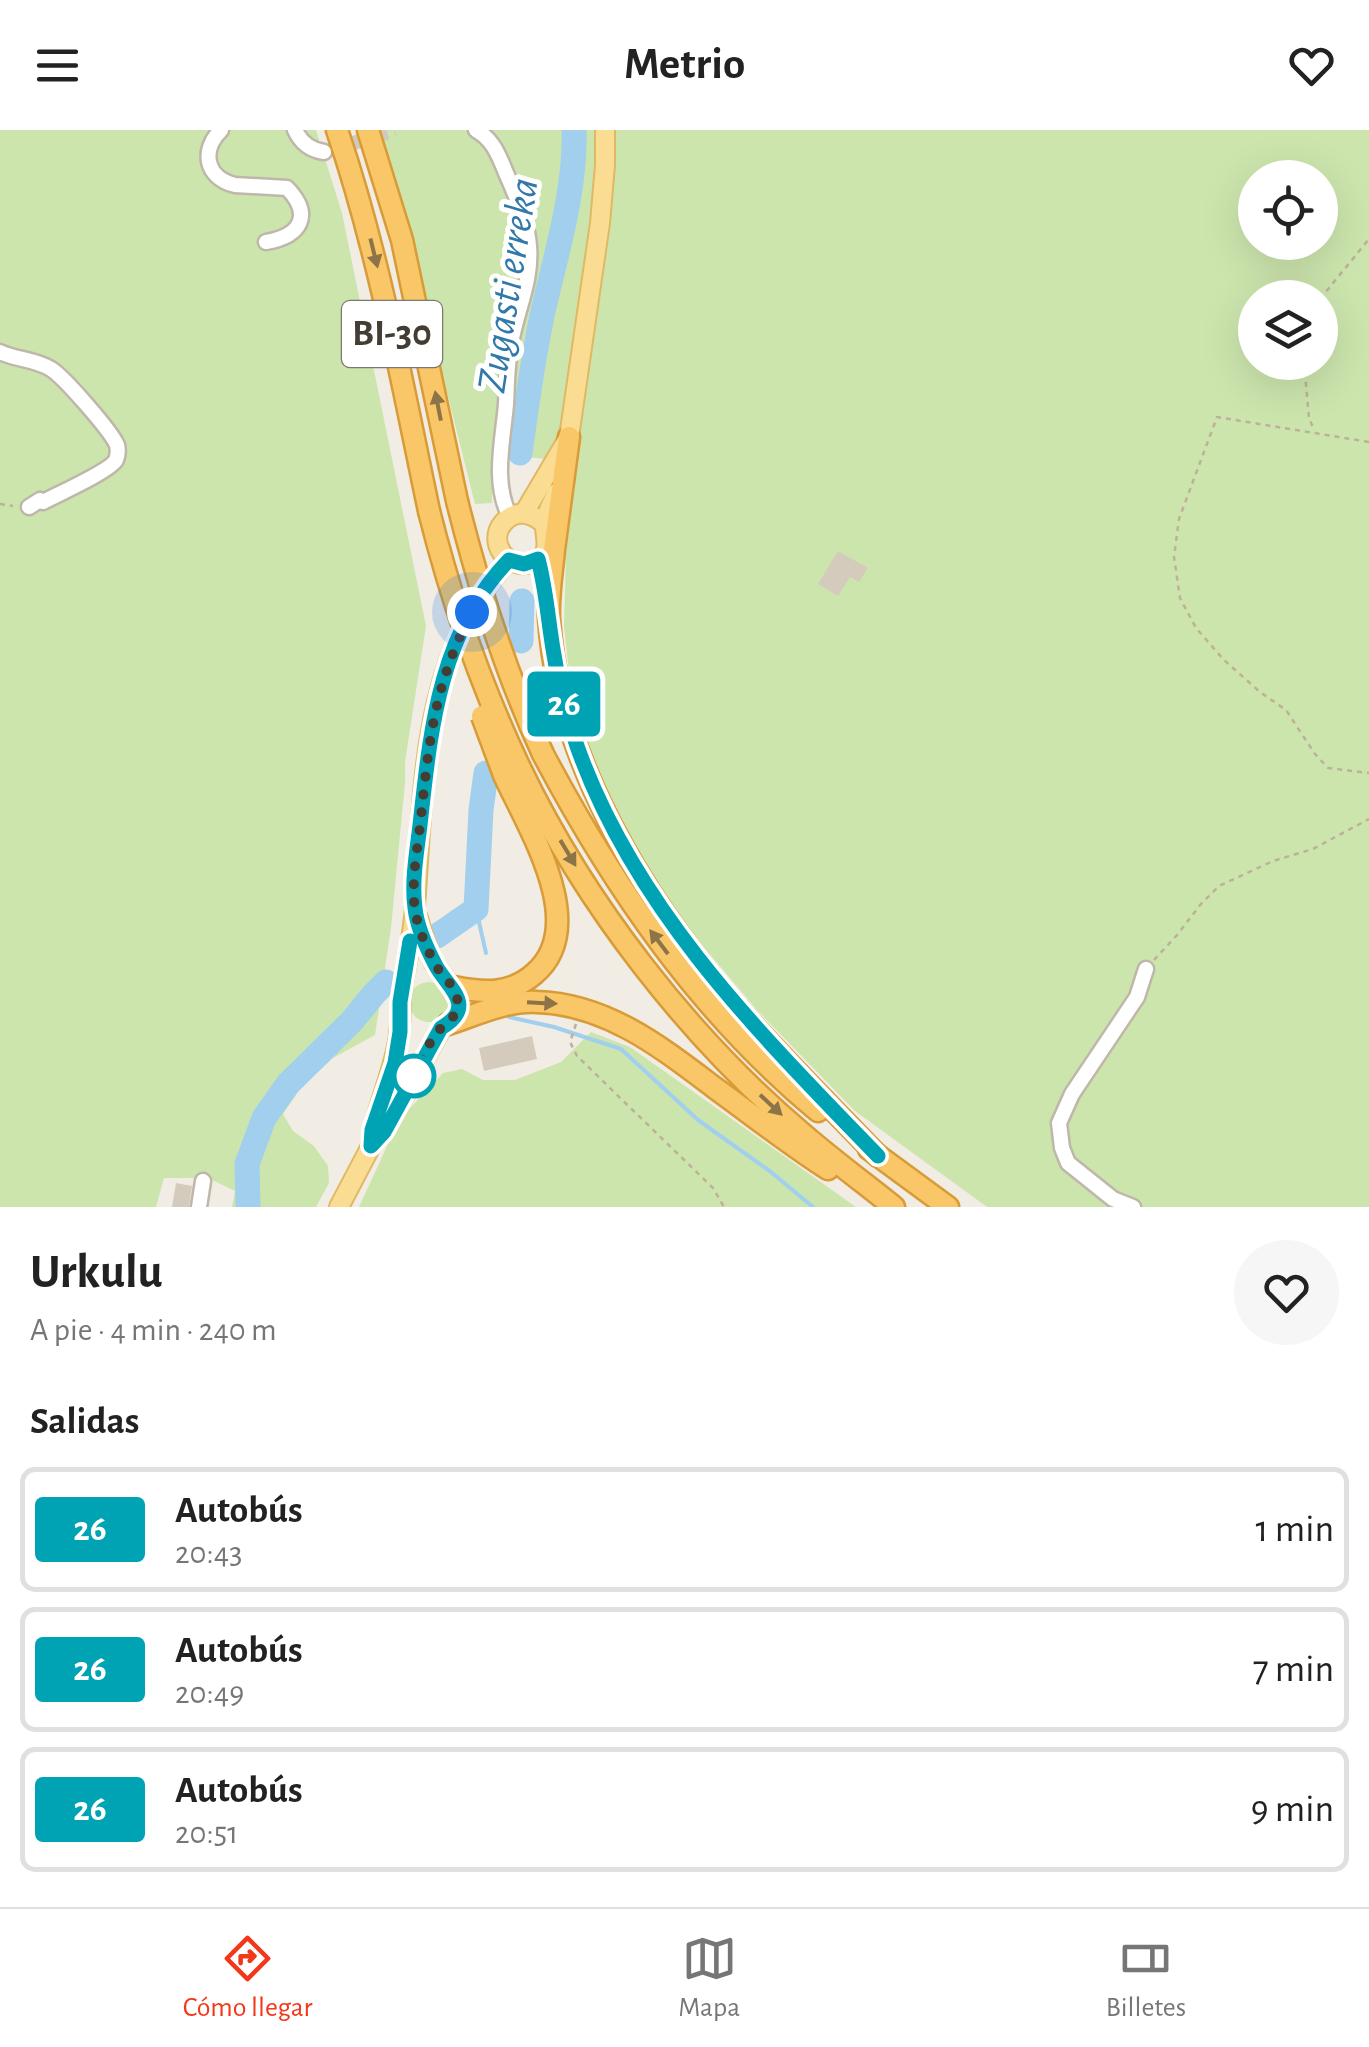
<!DOCTYPE html>
<html lang="es">
<head>
<meta charset="utf-8">
<style>
	:root { --surface:#fff; --page:#f6f6f6; --text:#222; --muted:#767676; --line:#e0e0e0; --accent:#f33719 }
	body { margin:0; font-family:"Alegreya Sans",sans-serif; background:var(--page); color:var(--text); height:100vh; display:flex; flex-direction:column; font-size:38px; white-space:nowrap }
	* { box-sizing:border-box; margin:0 }
	p { font-size:32px; color:var(--muted) }
	.icon { flex:none; width:55px; height:55px; fill:none; stroke:currentColor; stroke-width:2; stroke-linecap:round; stroke-linejoin:round }
	.map { position:relative; height:1077px; overflow:hidden }
	.side { display:flex; flex-direction:column; background:var(--surface); flex:1 }
	.side>* { flex:none }
	.badge { padding:0 20px; border-radius:8px; font-size:35px; line-height:65px }
	.tools { position:absolute; left:1238px; top:30px; display:grid; gap:20px }
	.tools a { display:grid; place-items:center; width:100px; height:100px; border-radius:50%; background:var(--surface); box-shadow:0 10px 40px #0002; font-size:50px }
	.you { position:absolute; width:50px; height:50px; margin:-25px; border:8px solid #fff; border-radius:50%; background:#1a73e8; box-shadow:0 0 0 15px #1a73e833 }
	.map>.badge { position:absolute; translate:-50% -50%; box-shadow:0 0 0 5px #fff }
	h2 { padding:0 30px; font-size:38px; line-height:90px }
	.round { display:grid; place-items:center; flex:none; width:105px; height:105px; border-radius:52px; background:var(--page) }
	.headline { display:flex; align-items:center; justify-content:space-between; height:170px; padding:0 30px }
	h1 { font-size:48px; font-weight:600; line-height:75px }
	ul { padding:0; list-style:none }
	li { display:flex; align-items:center; gap:30px; height:125px; margin:0 20px 15px; padding:0 10px; border:5px solid var(--line); border-radius:15px }
	li div { flex:1 }
	li b { display:block; font-size:38px }
	li em { font-style:normal }
	li .badge { min-width:110px; font-weight:700; text-align:center }
	header { display:flex; justify-content:space-between; align-items:center; height:130px; padding:0 30px; background:var(--surface); font-size:45px; font-weight:600 }
	.tab-bar { display:flex; justify-content:space-around; align-items:center; height:140px; border-top:2px solid var(--line); background:var(--surface); font-size:28px; color:var(--muted) }
	.tab-bar a { display:grid; justify-items:center; gap:5px }
	.tab-bar .active { color:var(--accent) }
	.map>svg:first-child { display:block }
	.green { fill:#cce5ad; fill-rule:evenodd }
	.lines { fill:none; stroke-linecap:round; stroke-linejoin:round }
	.stream { stroke:#a1cfed; stroke-width:4 }
	.river { stroke:#a1cfed; stroke-width:25 }
	.building { fill:#d5cbbd }
	.minor-tunnel { stroke:#cecac1; stroke-width:14; stroke-dasharray:14 7; stroke-linecap:butt }
	.minor-casing { stroke:#bfb7aa; stroke-width:19 }
	.major-casing { stroke:#dfb964; stroke-width:22 }
	.highway-casing { stroke:#d89b38; stroke-width:25 }
	.path { stroke:#beb099; stroke-width:2.5; stroke-dasharray:5 5; stroke-linecap:butt }
	.minor { stroke:#fff; stroke-width:14 }
	.major { stroke:#fbdc93; stroke-width:18 }
	.highway { stroke:#f9c767; stroke-width:20 }
	.highway-bridge-casing { stroke:#d89b38; stroke-width:25; stroke-linecap:butt }
	.highway-bridge { stroke:#f9c767; stroke-width:20 }
	.oneway { fill:#8c7448 }
	.line-casing { stroke:#fff; stroke-width:22 }
	.line { stroke:#00a3b4; stroke-width:15 }
	.walk { stroke:#433d34; stroke-width:10; stroke-dasharray:0 18 }
	.stop-dot { fill:#fff; stroke:#00a3b4; stroke-width:5 }
	.labels { text-anchor:middle; dominant-baseline:central; stroke-width:10; stroke-linejoin:round; paint-order:stroke }
	.shield { fill:#fff; stroke:#7b7771; stroke-width:2.5 }
	.shield-label { font-size:38px; font-weight:bold; fill:#433d34 }
	.water-label { font-size:42px; font-style:italic; fill:#3179ab; stroke:#fff }
</style>
</head>
<body>
<header><svg class="icon" aria-label="menu" viewBox="0 0 24 24"><path d="M4 6h16M4 12h16M4 18h16"/></svg>Metrio<svg class="icon" aria-label="heart" viewBox="0 0 24 24"><path d="M12 20l-8-8c-3-5 5-10 8-4 3-6 11-1 8 4z"/></svg></header>
<div class="map">
<svg width="1369" height="1077" viewBox="0 0 1369 1077">
	<rect width="100%" height="100%" fill="#f1ede4"/>
	<!-- green -->
	<g class="green">
		<path d="M0,0H316L342,83L426,496L405,632V653L391,798L375,905L333,928L302,956L283,984L293,1001L314,1016L328,1036L329,1053L316,1077H232L235,1061L208,1048H164L156,1077H0Z"/>
		<path d="M381,0H1369V1077H987L855,981L757,880L696,808L646,737L610,672L584,610L570,551L564,496L566,425L578,331L492,325V373L475,374ZM1255,48H1320V112H1255ZM1255,168H1320V232H1255Z"/>
		<circle cx="429" cy="872" r="20"/>
		<path d="M591,902L630,917L856,1077H359L399,990L443,943L462,939L483,950H515L561,932Z"/>
	</g>
	<g class="lines">
		<!-- stream -->
		<g class="stream">
			<path d="M476,779L486,823"/>
			<path d="M509,887L554,897L621,919L698,990L771,1042L813,1077"/>
		</g>
		<!-- river -->
		<g class="river">
			<path d="M520,323C527,274 533,225 544,177C557,121 576,58 574,0"/>
			<path d="M521,511L522,471"/>
			<path d="M437,806L476,779L481,680L486,643"/>
			<path d="M248,1077L247,1034L264,988L288,954L352,891L374,864L386,852"/>
		</g>
	</g>
	<!-- building -->
	<g class="building">
		<path d="M838,421L868,438L859,452L850,447L838,466L818,454Z"/>
		<path d="M532,906L537,929L484,941L479,918Z"/>
		<path d="M176,1053L192,1056L189,1077H172Z"/>
	</g>
	<g class="lines">
		<!-- minor-tunnel -->
		<path class="minor-tunnel" d="M334,19L395,0"/>
		<defs>
			<g id="minor">
				<path d="M221,0C200,21 206,48 235,55L287,58C313,85 301,106 266,112"/>
				<path d="M295,0C301,13 310,20 324,22"/>
				<path d="M476,0C493,9 499,26 506,43C516,66 527,90 529,116C532,151 517,179 511,213C507,233 507,254 506,274C503,311 492,352 510,387"/>
				<path d="M0,222C17,230 35,229 51,239C64,247 111,301 117,315C118,319 118,325 116,330C110,341 56,365 43,372L40,370L29,377"/>
				<path d="M199,1077L203,1051"/>
				<path d="M1133,1077L1113,1069L1068,1033L1062,1018L1059,993L1072,964L1137,867L1146,839"/>
			</g>
			<g id="major">
				<path d="M524,383L569,307L600,93L605,35V0"/>
				<path d="M545,395C533,383 516,378 503,393C487,412 507,440 530,433C555,425 544,409 545,393C546,384 553,372 556,363"/>
				<path d="M371,1016C375,978 394,943 399,905C401,892 400,880 401,867C405,837 413,807 415,777C424,657 421,523 509,430"/>
				<path d="M339,1077L371,1016L384,1002L441,899C479,875 446,856 434,833C427,819 422,803 418,788"/>
			</g>
			<g id="highway">
				<path d="M337,0C379,124 402,253 429,381"/>
				<path d="M368,0L402,110L457,371"/>
				<path d="M569,307C564,344 559,382 554,420C552,442 548,465 549,488C557,627 643,768 732,872C778,925 829,975 878,1026"/>
				<path d="M543,624C614,758 700,883 818,981"/>
				<path d="M520,638C585,774 689,908 804,1005C833,1030 864,1053 894,1077"/>
				<path d="M454,857C483,863 510,865 534,844C591,796 528,698 504,645"/>
				<path d="M448,894C476,885 507,870 537,872C607,874 662,918 715,958C752,985 789,1014 828,1039"/>
				<path d="M869,1019L948,1077"/>
			</g>
		</defs>
		<!-- minor casing -->
		<use href="#minor" class="minor-casing"/>
		<!-- major casing -->
		<use href="#major" class="major-casing"/>
		<!-- highway casing -->
		<use href="#highway" class="highway-casing"/>
		<!-- path -->
		<g class="path">
			<path d="M1320,169L1369,109"/>
			<path d="M1304,232L1309,288L1314,300"/>
			<path d="M1369,312L1217,287L1179,389L1174,427L1180,468L1196,498L1224,530L1260,562L1286,580L1315,624L1328,638L1369,643"/>
			<path d="M0,374L13,376"/>
			<path d="M1154,830L1178,804L1200,775L1219,756L1273,731L1313,719L1369,689"/>
			<path d="M576,894L570,912L577,926L713,1058L724,1077"/>
		</g>
		<!-- minor -->
		<use href="#minor" class="minor"/>
		<!-- major -->
		<use href="#major" class="major"/>
		<!-- highway -->
		<use href="#highway" class="highway"/>
		<defs>
			<g id="highway-bridge">
				<path d="M457,371C479,459 505,542 543,624"/>
				<path d="M429,381C451,469 481,556 520,638"/>
				<path d="M482,586L504,645"/>
			</g>
		</defs>
		<!-- highway-bridge casing -->
		<use href="#highway-bridge" class="highway-bridge-casing"/>
		<!-- highway-bridge -->
		<use href="#highway-bridge" class="highway-bridge"/>
	</g>
	<!-- one-way arrows -->
	<defs><path id="oneway-solid" d="M-6-.8H1V-3.2L6.5 0L1 3.2V.8H-6Z" transform="scale(2.5)"/></defs>
	<g class="oneway">
		<use href="#oneway-solid" transform="translate(374 123) rotate(76)"/>
		<use href="#oneway-solid" transform="translate(438 276) rotate(-101)"/>
		<use href="#oneway-solid" transform="translate(568 723) rotate(59)"/>
		<use href="#oneway-solid" transform="translate(659 812) rotate(-127)"/>
		<use href="#oneway-solid" transform="translate(542 873) rotate(3)"/>
		<use href="#oneway-solid" transform="translate(771 975) rotate(43)"/>
	</g>
	<g class="lines">
		<defs>
			<path id="line" d="M410,811L400,872V902L395,933L372,1000L371,1016L384,1002L441,898C478,876 448,858 436,836C427,819 417,797 415,778C411,749 418,716 421,686C431,595 441,500 509,430L524,434L538,429C546,459 548,489 553,519C558,552 566,585 577,616C635,780 760,904 878,1026"/>
		</defs>
		<!-- line casing -->
		<use href="#line" class="line-casing"/>
		<!-- line -->
		<use href="#line" class="line"/>
		<!-- walk -->
		<path class="walk" d="M414,946C421,932 429,911 440,899C448,891 456,888 457,876C460,858 444,850 437,837C427,820 418,799 415,780C411,753 417,722 420,696C429,614 433,556 472,482"/>
	</g>
	<!-- markers -->
	<circle class="stop-dot" cx="414" cy="946" r="20"/>
	<g class="labels">
		<!-- shield labels -->
		<rect class="shield" x="342" y="171" width="100" height="66" rx="8"/>
		<g class="shield-label">
			<text x="392" y="204">BI-30</text>
		</g>
		<!-- water labels -->
		<g class="water-label">
			<text transform="translate(508 155) rotate(-81)">Zugasti erreka</text>
		</g>
	</g>
</svg>
<div class="tools">
<a><svg class="icon" aria-label="locate" viewBox="0 0 24 24"><circle cx="12" cy="12" r="6"/><path d="M12 2v4M12 18v4M2 12h4M18 12h4"/></svg></a>
<a><svg class="icon" aria-label="layers" viewBox="0 0 24 24"><path d="M12 4l9 5-9 5-9-5zM3 14l9 5 9-5"/></svg></a>
</div>
<div class="you" style="left:472px;top:482px"></div>
<b class="badge" style="left:564px;top:574px;background:#00a3b4;color:#fff">26</b>
</div>
<section class="side">
<div class="headline"><div><h1>Urkulu</h1><p>A pie · 4 min · 240 m</p></div><a class="round"><svg class="icon" aria-label="heart" viewBox="0 0 24 24"><path d="M12 20l-8-8c-3-5 5-10 8-4 3-6 11-1 8 4z"/></svg></a></div>
<h2>Salidas</h2>
<ul>
<li><span class="badge" style="background:#00a3b4;color:#fff">26</span><div><b>Autobús</b><p>20:43</p></div><em>1 min</em></li>
<li><span class="badge" style="background:#00a3b4;color:#fff">26</span><div><b>Autobús</b><p>20:49</p></div><em>7 min</em></li>
<li><span class="badge" style="background:#00a3b4;color:#fff">26</span><div><b>Autobús</b><p>20:51</p></div><em>9 min</em></li>
</ul>
</section>
<nav class="tab-bar">
<a class="active"><svg class="icon" aria-label="directions" viewBox="0 0 24 24"><path d="M12 3l9 9-9 9-9-9zM9 14v-3h6M13 9l2 2-2 2"/></svg>Cómo llegar</a>
<a><svg class="icon" aria-label="map" viewBox="0 0 24 24"><path d="M3 6l6-2 6 2 6-2v14l-6 2-6-2-6 2zM9 4v14M15 6v14"/></svg>Mapa</a>
<a><svg class="icon" aria-label="tickets" viewBox="0 0 24 24"><path d="M3 7h18v10H3zM15 7v10"/></svg>Billetes</a>
</nav>
</body>
</html>
